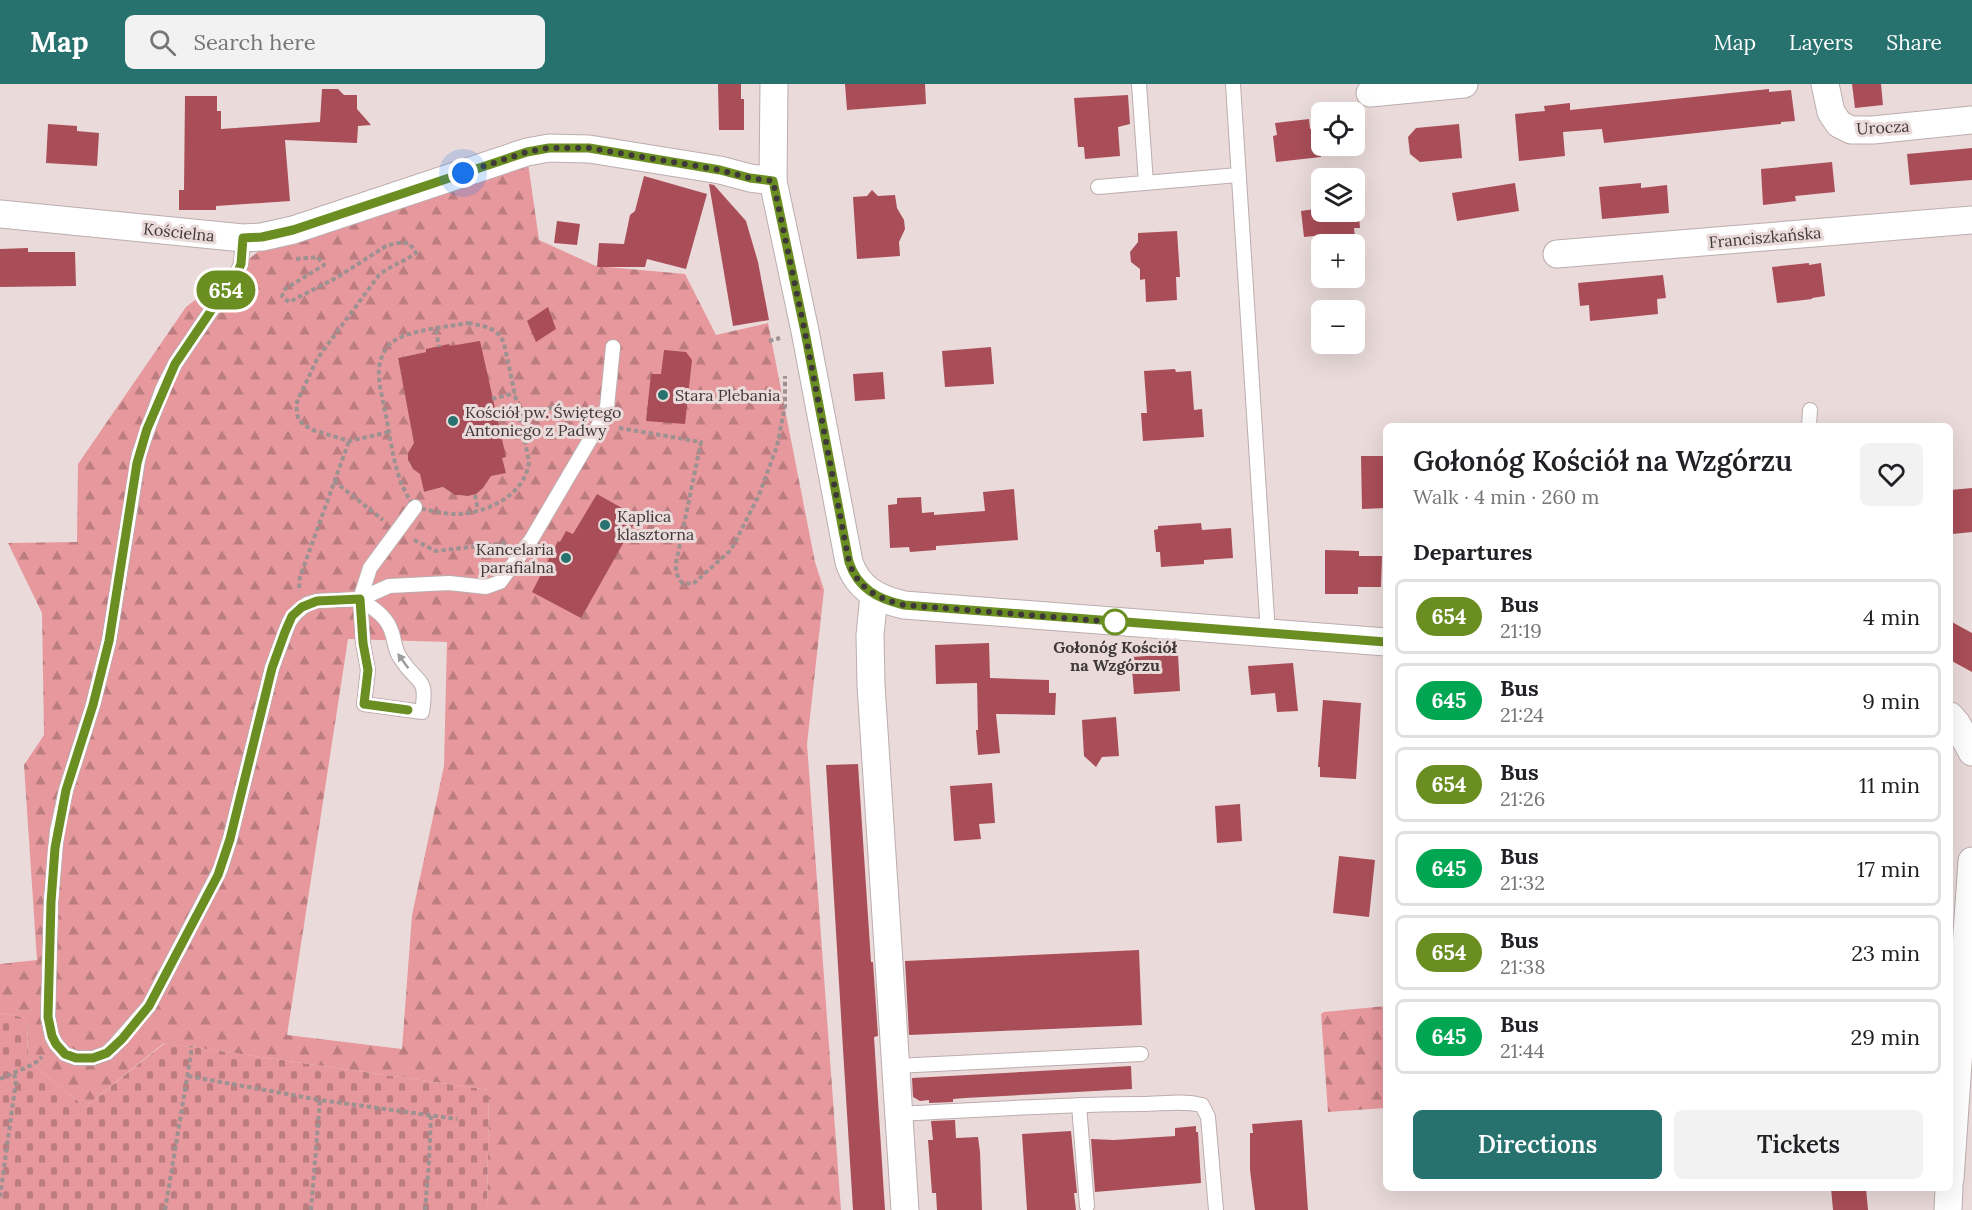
<!DOCTYPE html>
<html lang="en">
<head>
<meta charset="utf-8">
<style>
	:root { --surface:#fff; --page:#f2f2f2; --text:#202124; --muted:#757577; --line:#e0e0e0; --accent:#27726f }
	body { margin:0; font-family:Lora,serif; background:var(--page); color:var(--text); height:100vh; display:flex; flex-direction:column; font-size:22px; white-space:nowrap }
	* { box-sizing:border-box; margin:0 }
	p { font-size:20px; color:var(--muted) }
	.icon { flex:none; width:33px; height:33px; fill:none; stroke:currentColor; stroke-width:2; stroke-linecap:round; stroke-linejoin:round }
	.map { position:relative; flex:1; overflow:hidden }
	.sheet { position:absolute; left:1383px; top:339px; width:570px; height:768px; display:flex; flex-direction:column; background:var(--surface); border-radius:9px; box-shadow:0 6px 24px #0002 }
	.sheet>* { flex:none }
	.badge { padding:0 12px; border-radius:20px; font-size:21px; line-height:39px }
	.buttons { position:absolute; left:1311px; top:18px; display:grid; gap:12px }
	.buttons a { display:grid; place-items:center; width:54px; height:54px; border-radius:9px; background:var(--surface); box-shadow:0 6px 24px #0002; font-size:30px }
	.you { position:absolute; width:30px; height:30px; margin:-15px; border:4px solid #fff; border-radius:50%; background:#1a73e8; box-shadow:0 0 0 9px #1a73e833 }
	.map>.badge { position:absolute; translate:-50% -50%; box-shadow:0 0 0 3px #fff }
	h2 { padding:0 30px; font-size:22px; line-height:54px }
	.round { display:grid; place-items:center; flex:none; width:63px; height:63px; border-radius:9px; background:var(--page) }
	.summary { display:flex; align-items:center; justify-content:space-between; height:102px; padding:0 30px }
	h1 { font-size:28px; font-weight:600; line-height:45px }
	.primary-button { display:flex; gap:12px; margin-top:auto; padding:12px 30px }
	.primary-button a { flex:1; height:69px; border-radius:9px; background:var(--accent); color:#fff; font-size:24px; font-weight:600; line-height:69px; text-align:center }
	.primary-button a+a { background:var(--page); color:var(--text) }
	ul { padding:0; list-style:none }
	li { display:flex; align-items:center; gap:18px; height:75px; margin:0 12px 9px; padding:0 18px; border:3px solid var(--line); border-radius:9px }
	li div { flex:1 }
	li b { display:block; font-size:22px }
	li em { font-style:normal }
	li .badge { min-width:66px; font-weight:700; text-align:center }
	header { display:flex; align-items:center; gap:36px; box-sizing:border-box; height:84px; padding:0 30px; background:var(--accent); color:#fff }
	header strong { font-size:28px }
	nav { display:flex; gap:33px; margin-inline-start:auto; font-size:21px }
	.search { width:420px; height:54px; background:var(--page); display:flex; align-items:center; gap:15px; box-sizing:border-box; padding:0 21px; border-radius:9px; color:var(--muted); font-size:22px }
	.map>svg:first-child { display:block }
	.forest { fill:url(#forest-firs); fill-rule:evenodd }
	.cemetery { fill:url(#cemetery-stones) }
	.building { fill:#a94e58 }
	.lines { fill:none; stroke-linecap:round; stroke-linejoin:round }
	.lane-casing { stroke:#bcadae; stroke-width:16 }
	.street-casing { stroke:#bcadae; stroke-width:29 }
	.path { stroke:#9d9191; stroke-width:4; stroke-dasharray:4.5 3; stroke-linecap:butt }
	.lane { stroke:#fff; stroke-width:14 }
	.street { stroke:#fff; stroke-width:27 }
	.oneway { fill:#9e9c9c }
	.line-casing { stroke:#fff; stroke-width:14 }
	.line { stroke:#6b8e23; stroke-width:9 }
	.walk { stroke:#3e3838; stroke-width:6; stroke-dasharray:0 10.8 }
	.poi-dot { fill:#27726f; stroke:#eadada; stroke-width:2 }
	.stop-dot { fill:#fff; stroke:#6b8e23; stroke-width:3 }
	.labels { text-anchor:middle; dominant-baseline:central; stroke-width:6; stroke-linejoin:round; paint-order:stroke }
	.street-label { font-size:16px; fill:#3e3838; stroke:#eadada }
	.poi-label { font-size:16px; fill:#3e3838; stroke:#eadada; text-anchor:start }
	.stop-label { font-size:16px; font-weight:bold; fill:#3e3838; stroke:#eadada }
</style>
</head>
<body>
<header>
<strong>Map</strong>
<div class="search"><svg class="icon" aria-label="search" viewBox="0 0 24 24"><circle cx="10" cy="10" r="6"/><path d="M15 15l6 6"/></svg>Search here</div>
<nav><a>Map</a><a>Layers</a><a>Share</a></nav>
</header>
<div class="map">
<svg width="1972" height="1126" viewBox="0 0 1972 1126">
	<defs>
		<pattern id="forest-firs" width="22" height="20" patternUnits="userSpaceOnUse" patternTransform="scale(1.5)"><rect width="22" height="20" fill="#e6989d"/><path d="M5 1l3.5 6h-7zM16 11l3.5 6h-7z" fill="#bc7d81"/></pattern>
		<pattern id="cemetery-stones" width="16" height="16" patternUnits="userSpaceOnUse" patternTransform="scale(1.5)"><rect width="16" height="16" fill="#e6989d"/><path d="M2 7V4a2 2 0 0 1 4 0v3zM10 15v-3a2 2 0 0 1 4 0v3z" fill="#bc7d81"/></pattern>
	</defs>
	<rect width="100%" height="100%" fill="#eadada"/>
	<!-- forest -->
	<g class="forest">
		<path d="M527,72L539,156L596,182L685,190L716,251L768,239L815,478L824,506L807,660L841,1126H487L489,1006L164,959L85,1023L43,989L28,974L27,934L0,929V880L37,876L24,681L44,651L42,529L8,459L77,458L78,380L186,223L262,165ZM450,262L489,392C483,413 460,419 444,403L424,408L420,389C407,383 404,370 415,361L398,274L426,268L427,265ZM348,555L447,558L444,682L412,831L402,965L287,951Z"/>
		<path d="M1386,922V1024L1328,1028L1321,930L1324,928Z"/>
	</g>
	<!-- cemetery -->
	<path class="cemetery" d="M0,929L27,934L28,974L43,989L85,1023L165,959L489,1006L487,1126H0Z"/>
	<!-- building -->
	<g class="building">
		<path d="M718,0H741V15H744V46H719Z"/>
		<path d="M845,0H925L926,20L847,26Z"/>
		<path d="M1852,0H1881L1883,21L1855,24Z"/>
		<path d="M322,5H338L344,11H357V25L371,41L358,42L357,59L285,56L290,117L216,122V126H179V106H184L185,12H217V27H221V45L320,38Z"/>
		<path d="M1769,5V8L1791,6L1795,37L1781,38V40L1604,59L1602,45L1563,48L1565,72L1519,77L1515,30L1545,27L1544,22L1570,19V26Z"/>
		<path d="M1128,11L1130,40L1118,43L1120,72L1085,75L1084,63H1078L1074,14Z"/>
		<path d="M1309,35L1310,45L1318,44L1321,73L1276,78L1273,52L1277,51L1275,39Z"/>
		<path d="M48,40L77,42V47L99,49L97,82L46,79Z"/>
		<path d="M1459,40L1462,74L1420,78L1410,70L1408,53L1416,44Z"/>
		<path d="M1972,64V96L1910,101L1907,70Z"/>
		<path d="M1832,78L1835,108L1795,112L1796,117L1763,121L1761,85Z"/>
		<path d="M644,92L707,110L686,185L647,175L645,183H597L599,159L624,160L630,131L635,127Z"/>
		<path d="M1515,99L1519,127L1457,137L1452,109Z"/>
		<path d="M1641,99V104L1667,101L1669,129L1602,135L1599,103Z"/>
		<path d="M709,100L714,101L746,137L758,178L769,236L733,242Z"/>
		<path d="M872,106L878,112L895,111L897,124L904,136L905,145L899,158L900,172L857,175L853,113L867,112Z"/>
		<path d="M1354,121H1358L1360,144H1354L1358,184H1354V160H1322V188H1318L1314,152L1304,153L1301,127L1322,124V128H1354Z"/>
		<path d="M557,137L580,140L577,161L554,159Z"/>
		<path d="M1177,147L1180,193H1176L1177,216L1146,218L1145,195L1140,196V185L1131,178L1130,168L1138,158V149Z"/>
		<path d="M28,164V168H75L76,202L0,203V165Z"/>
		<path d="M1809,179V181L1821,179L1825,212L1812,214V215L1777,219L1772,183Z"/>
		<path d="M1663,191L1666,214L1657,215L1658,230L1590,237L1589,221L1580,222L1578,199Z"/>
		<path d="M548,223L556,245L536,258L527,237Z"/>
		<path d="M480,257L506,373L502,374L506,389L491,392L483,404L476,410L468,412L455,411L443,403L424,408L420,390L413,385L408,376V369L414,359L398,274L426,268V265L449,260L450,262Z"/>
		<path d="M991,263L994,300L945,303L942,267Z"/>
		<path d="M664,266L686,268L692,276L685,340L646,337L651,290H661Z"/>
		<path d="M1175,285L1176,288L1191,287L1194,326L1202,325L1204,353L1143,357L1141,329H1147L1144,287Z"/>
		<path d="M883,288L885,315L855,317L853,290Z"/>
		<path d="M1361,372H1386V424L1362,425Z"/>
		<path d="M1972,404V448L1953,450L1950,406Z"/>
		<path d="M1014,405L1018,456L936,462V466L910,468L909,463L890,464L888,421L897,420V414L921,413L922,429L934,428V431L985,427L983,408Z"/>
		<path d="M597,410L638,433L581,534L532,508L558,457L560,458L566,447L573,450Z"/>
		<path d="M1201,439L1202,446L1231,444L1233,474L1204,476V480L1161,483L1160,468H1156L1154,446L1158,445V442Z"/>
		<path d="M1325,466L1359,467V472H1382L1381,503H1358V510H1325Z"/>
		<path d="M1950,537L1972,549V588L1950,576Z"/>
		<path d="M989,559L990,594L1049,596V609H1056L1055,631L996,630L1000,669L978,671L976,646H978L977,599L936,600L935,561Z"/>
		<path d="M1178,570L1180,607L1134,610L1131,573Z"/>
		<path d="M1293,579L1298,627L1277,628L1275,609L1251,611L1248,582Z"/>
		<path d="M1323,616L1361,619L1356,695L1320,693V683H1318Z"/>
		<path d="M1116,633L1119,672L1102,673L1096,683L1084,672L1082,636Z"/>
		<path d="M858,680L871,878H873L878,952L874,953L885,1126H853L843,965L826,681Z"/>
		<path d="M992,699L995,739L979,740L981,755L954,757L950,702Z"/>
		<path d="M1240,720L1242,757L1217,759L1215,722Z"/>
		<path d="M1339,772L1375,776L1369,833L1333,829Z"/>
		<path d="M1139,866L1142,941L909,951L905,877Z"/>
		<path d="M1131,982L1132,1005L965,1014L953,1015V1018L929,1019V1016L920,1017L913,1013L912,994Z"/>
		<path d="M955,1036L956,1054L978,1053L980,1068L982,1126H937L936,1109H932L928,1056H933L931,1037Z"/>
		<path d="M1302,1036L1308,1126H1255L1250,1086V1049H1253L1252,1040Z"/>
		<path d="M1196,1042V1048H1198L1201,1099L1095,1108L1091,1055L1114,1056L1175,1052V1044Z"/>
		<path d="M1071,1047L1077,1109H1074L1076,1126H1027L1022,1050Z"/>
		<path d="M1831,1104H1866L1868,1126H1833Z"/>
	</g>
	<g class="lines">
		<defs>
			<g id="lane">
				<path d="M1139,0L1146,99"/>
				<path d="M1233,0L1268,550"/>
				<path d="M1098,103L1238,91"/>
				<path d="M243,154L241,180L238,187L175,280L162,306L139,370L109,557L93,621L66,706L57,747L51,818L48,933L52,953L56,960L65,970L76,974H93L107,969L114,962L149,922L221,784L230,755L272,584L289,538L297,528L307,520L317,517L360,515L389,502L449,499L486,503L500,498L531,456L598,342L607,323L613,263"/>
				<path d="M1809,342L1810,326"/>
				<path d="M360,515C374,525 387,532 392,549C395,558 395,568 401,575C418,602 428,591 422,628L364,620L368,586L363,559L360,515L370,484L415,423"/>
				<path d="M895,982L1141,970"/>
				<path d="M1079,1021L1087,1122"/>
				<path d="M898,1030C979,1026 1061,1020 1142,1020C1162,1020 1182,1016 1202,1021L1208,1033L1216,1126"/>
			</g>
			<g id="street">
				<path d="M774,0L773,97L805,247L849,478C858,505 878,515 904,521L1386,558"/>
				<path d="M1825,0L1831,28L1839,40L1851,46H1873L1972,36"/>
				<path d="M1370,9L1464,0"/>
				<path d="M0,130L243,154L262,153L293,146L527,68L549,64L589,65L720,86L750,94L773,97"/>
				<path d="M1557,170L1972,136"/>
				<path d="M874,511L870,551L871,601L905,1126"/>
				<path d="M1950,632L1957,640L1972,668"/>
				<path d="M1950,1095L1972,777"/>
				<path d="M1948,1126L1949,1104"/>
			</g>
		</defs>
		<!-- lane casing -->
		<use href="#lane" class="lane-casing"/>
		<!-- street casing -->
		<use href="#street" class="street-casing"/>
		<!-- path -->
		<g class="path">
			<path d="M296,175L318,173L324,181L285,205L282,212L289,218L336,194L386,162L396,159H409L416,169C404,178 391,181 379,191L317,275L296,320L298,335L304,341L313,346L349,357L389,348"/>
			<path d="M468,239C484,242 497,243 504,259L529,377C526,412 484,431 452,430C440,429 427,426 415,423C394,397 392,360 385,327C383,314 378,300 379,286C379,277 383,268 389,261C403,246 447,243 468,239Z"/>
			<path d="M436,246L439,263"/>
			<path d="M769,257L780,254"/>
			<path d="M492,315L515,309"/>
			<path d="M519,332L550,324L584,331"/>
			<path d="M619,344L701,358L676,479V489L682,499L693,500L731,466L759,411L777,362L785,322V292"/>
			<path d="M334,397L383,436"/>
			<path d="M475,411L478,426"/>
			<path d="M414,456L436,467L506,459"/>
			<path d="M299,504L300,493L349,357"/>
			<path d="M188,992L320,1016"/>
			<path d="M0,995L34,980L42,973"/>
			<path d="M0,1113L16,997L14,989"/>
			<path d="M165,1126L191,970V962"/>
			<path d="M311,1126L320,1016L457,1035"/>
			<path d="M425,1126L429,1079L431,1031"/>
		</g>
		<!-- lane -->
		<use href="#lane" class="lane"/>
		<!-- street -->
		<use href="#street" class="street"/>
	</g>
	<!-- one-way arrows -->
	<defs><path id="oneway-solid" d="M-6-.8H1V-3.2L6.5 0L1 3.2V.8H-6Z" transform="scale(1.5)"/></defs>
	<use class="oneway" href="#oneway-solid" transform="translate(403 577) rotate(-126)"/>
	<g class="lines">
		<defs>
			<path id="line" d="M408,626L364,620L368,586L363,559L360,515L317,517L302,523L292,532L285,548L272,584L230,755L218,791L149,922L122,955L107,969L93,974H76L65,970L56,960L52,952L48,933L51,818L55,764L66,706L93,621L109,557L137,379L147,345L175,280L238,187L241,180L243,154L262,153L293,146L527,68L549,64H589L720,86L750,94L773,97L805,248L849,478C858,505 878,515 904,521L1386,558"/>
		</defs>
		<!-- line casing -->
		<use href="#line" class="line-casing"/>
		<!-- line -->
		<use href="#line" class="line"/>
		<!-- walk -->
		<path class="walk" d="M463,89L527,68L549,64H589L720,86L750,94L773,97L805,248L849,478C858,505 878,515 904,521L1115,538"/>
	</g>
	<!-- markers -->
	<g class="poi-dot">
		<circle cx="663" cy="311" r="6"/>
		<circle cx="453" cy="337" r="6"/>
		<circle cx="605" cy="441" r="6"/>
		<circle cx="566" cy="474" r="6"/>
	</g>
	<circle class="stop-dot" cx="1115" cy="538" r="12"/>
	<g class="labels">
		<!-- street labels -->
		<g class="street-label">
			<text transform="translate(1883 43) rotate(-3)">Urocza</text>
			<text transform="translate(179 148) rotate(6)">Kościelna</text>
			<text transform="translate(1765 153) rotate(-5)">Franciszkańska</text>
		</g>
		<!-- poi labels -->
		<g class="poi-label">
			<text x="675" y="311">Stara Plebania</text>
			<text x="465" y="328">Kościół pw. Świętego<tspan x="465" dy="18">Antoniego z Padwy</tspan></text>
			<text x="617" y="432">Kaplica<tspan x="617" dy="18">klasztorna</tspan></text>
			<text x="554" y="465" text-anchor="end">Kancelaria<tspan x="554" dy="18">parafialna</tspan></text>
		</g>
		<!-- stop labels -->
		<g class="stop-label">
			<text x="1115" y="563">Gołonóg Kościół<tspan x="1115" dy="18">na Wzgórzu</tspan></text>
		</g>
	</g>
</svg>
<div class="buttons">
<a><svg class="icon" aria-label="locate" viewBox="0 0 24 24"><circle cx="12" cy="12" r="6"/><path d="M12 2v4M12 18v4M2 12h4M18 12h4"/></svg></a>
<a><svg class="icon" aria-label="layers" viewBox="0 0 24 24"><path d="M12 4l9 5-9 5-9-5zM3 14l9 5 9-5"/></svg></a>
<a>+</a>
<a>−</a>
</div>
<div class="you" style="left:463px;top:89px"></div>
<b class="badge" style="left:226px;top:206px;background:#6b8e23;color:#fff">654</b>
<section class="sheet">
<div class="summary"><div><h1>Gołonóg Kościół na Wzgórzu</h1><p>Walk · 4 min · 260 m</p></div><a class="round"><svg class="icon" aria-label="heart" viewBox="0 0 24 24"><path d="M12 20l-8-8c-3-5 5-10 8-4 3-6 11-1 8 4z"/></svg></a></div>
<h2>Departures</h2>
<ul>
<li><span class="badge" style="background:#6b8e23;color:#fff">654</span><div><b>Bus</b><p>21:19</p></div><em>4 min</em></li>
<li><span class="badge" style="background:#00a651;color:#fff">645</span><div><b>Bus</b><p>21:24</p></div><em>9 min</em></li>
<li><span class="badge" style="background:#6b8e23;color:#fff">654</span><div><b>Bus</b><p>21:26</p></div><em>11 min</em></li>
<li><span class="badge" style="background:#00a651;color:#fff">645</span><div><b>Bus</b><p>21:32</p></div><em>17 min</em></li>
<li><span class="badge" style="background:#6b8e23;color:#fff">654</span><div><b>Bus</b><p>21:38</p></div><em>23 min</em></li>
<li><span class="badge" style="background:#00a651;color:#fff">645</span><div><b>Bus</b><p>21:44</p></div><em>29 min</em></li>
</ul>
<div class="primary-button"><a>Directions</a><a>Tickets</a></div>
</section>
</div>
</body>
</html>
